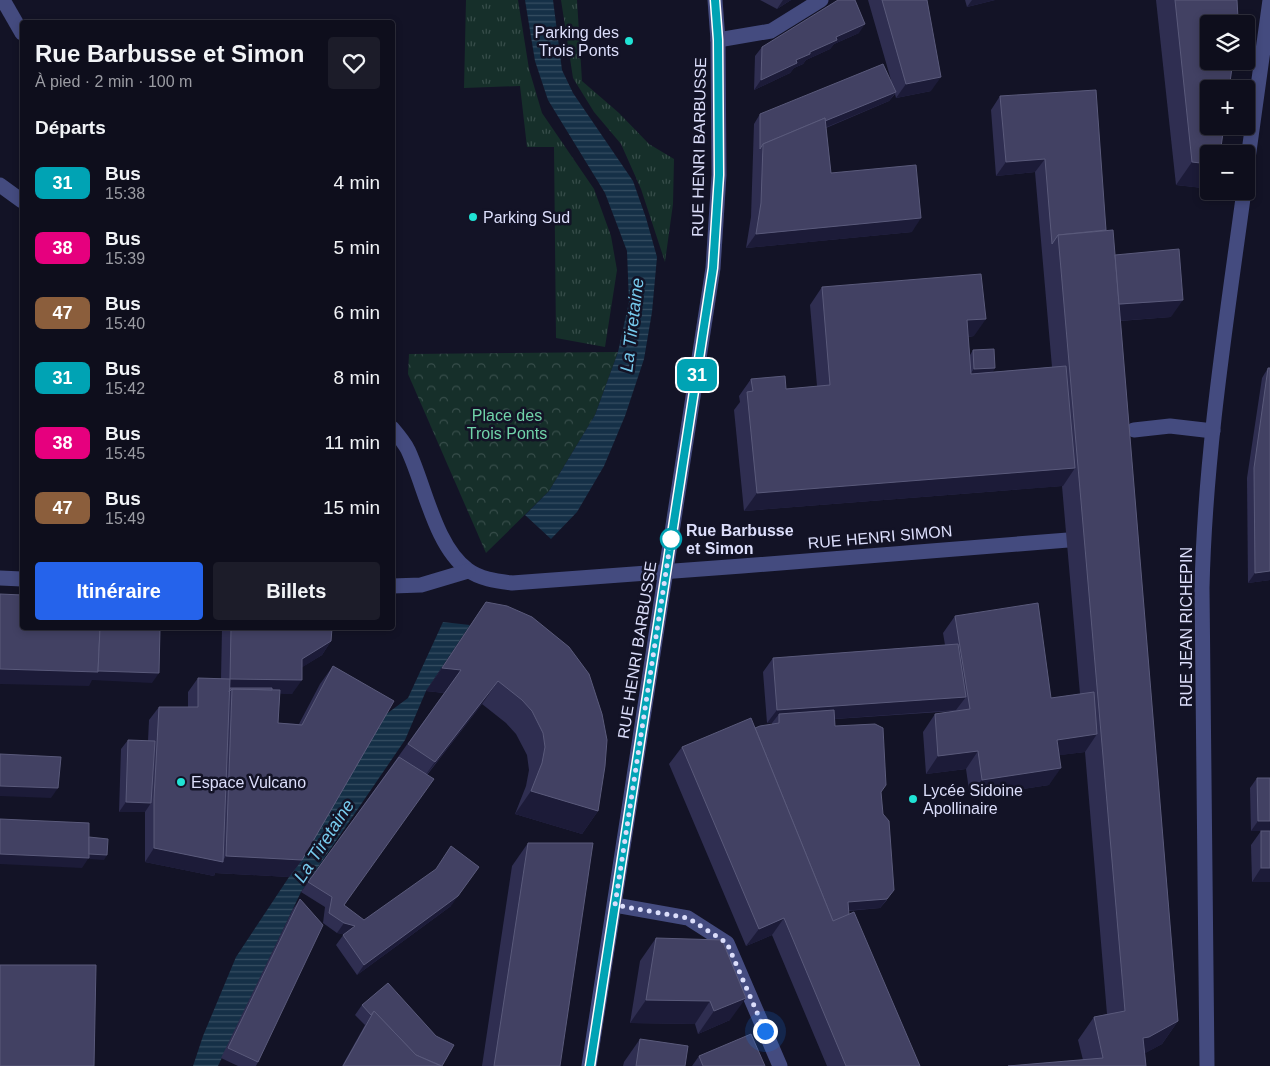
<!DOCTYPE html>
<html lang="fr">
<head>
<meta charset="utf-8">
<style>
	:root { --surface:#0e0e1c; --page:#1c1c29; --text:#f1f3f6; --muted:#9b9ca3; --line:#2e2e3b; --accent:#2563eb }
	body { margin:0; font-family:Helvetica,sans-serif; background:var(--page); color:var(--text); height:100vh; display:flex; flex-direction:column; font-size:19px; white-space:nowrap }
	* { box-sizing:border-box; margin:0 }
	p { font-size:16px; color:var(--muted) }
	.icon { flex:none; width:28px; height:28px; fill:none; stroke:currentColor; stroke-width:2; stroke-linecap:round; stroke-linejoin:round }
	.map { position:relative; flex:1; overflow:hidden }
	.drawer { position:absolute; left:20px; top:20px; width:375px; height:610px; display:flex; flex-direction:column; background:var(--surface); border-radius:5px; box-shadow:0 2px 8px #0003,0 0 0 1px var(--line) }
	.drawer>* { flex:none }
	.badge { padding:0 10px; border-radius:8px; font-size:18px; line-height:32px }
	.fabs { position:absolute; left:1200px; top:15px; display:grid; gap:10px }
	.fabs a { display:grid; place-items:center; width:55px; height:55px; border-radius:5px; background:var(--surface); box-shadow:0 2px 8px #0003,0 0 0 1px var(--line); font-size:25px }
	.you { position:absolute; width:25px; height:25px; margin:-12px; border:4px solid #fff; border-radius:50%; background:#1a73e8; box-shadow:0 0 0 8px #1a73e833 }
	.map>.badge { position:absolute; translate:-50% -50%; box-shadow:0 0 0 2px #fff }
	h2 { padding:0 15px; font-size:19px; line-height:45px }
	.round { display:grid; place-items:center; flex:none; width:52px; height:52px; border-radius:5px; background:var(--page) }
	.headline { display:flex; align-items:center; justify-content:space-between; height:85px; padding:0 15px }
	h1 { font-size:24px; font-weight:800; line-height:38px }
	.cta { display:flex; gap:10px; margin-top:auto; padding:10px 15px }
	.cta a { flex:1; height:58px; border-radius:5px; background:var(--accent); color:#fff; font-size:20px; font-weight:800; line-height:58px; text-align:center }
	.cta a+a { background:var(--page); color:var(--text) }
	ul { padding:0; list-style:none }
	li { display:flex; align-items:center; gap:15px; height:65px; padding:0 15px }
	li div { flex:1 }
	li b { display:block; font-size:19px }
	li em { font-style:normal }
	li .badge { min-width:55px; font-weight:700; text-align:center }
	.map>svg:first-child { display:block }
	.grass { fill:url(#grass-tufts) }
	.forest { fill:url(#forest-crowns) }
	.water { fill:url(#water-rules) }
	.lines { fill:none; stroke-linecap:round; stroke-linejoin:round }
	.minor { stroke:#444b7f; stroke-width:15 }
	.wall { fill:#2f2e51 }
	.shaded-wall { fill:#1c1b38 }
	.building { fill:#424163; stroke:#5a5a7b }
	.line-casing { stroke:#fff; stroke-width:11 }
	.line { stroke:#00a3b4; stroke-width:8 }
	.walk { stroke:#dcdefb; stroke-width:5; stroke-dasharray:0 9 }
	.poi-dot { fill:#20e3d5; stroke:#131326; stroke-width:2 }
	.stop-dot { fill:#fff; stroke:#00a3b4; stroke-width:2.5 }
	.labels { text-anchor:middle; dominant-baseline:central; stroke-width:5; stroke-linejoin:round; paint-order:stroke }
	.poi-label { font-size:16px; fill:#dcdefb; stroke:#131326; text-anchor:start }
	.street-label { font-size:16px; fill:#dcdefb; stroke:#131326 }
	.park-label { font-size:16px; fill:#70d2a9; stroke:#131326 }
	.stop-label { font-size:16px; font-weight:bold; fill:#dcdefb; stroke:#131326; text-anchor:start }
	.water-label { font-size:18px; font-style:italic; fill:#77cbee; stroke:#131326 }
</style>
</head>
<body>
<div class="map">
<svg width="1270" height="1066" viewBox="0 0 1270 1066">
	<defs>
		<pattern id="grass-tufts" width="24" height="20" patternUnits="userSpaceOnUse" patternTransform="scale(1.25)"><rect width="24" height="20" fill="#162f2a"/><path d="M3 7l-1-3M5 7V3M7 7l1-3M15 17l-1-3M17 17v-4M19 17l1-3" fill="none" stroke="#374d4a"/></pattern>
		<pattern id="forest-crowns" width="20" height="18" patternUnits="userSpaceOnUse" patternTransform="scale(1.25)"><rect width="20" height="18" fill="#162f2a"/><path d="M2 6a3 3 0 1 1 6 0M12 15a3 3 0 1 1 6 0" fill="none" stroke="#374d4a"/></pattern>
		<pattern id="water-rules" width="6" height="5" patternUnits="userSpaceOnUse" patternTransform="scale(1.25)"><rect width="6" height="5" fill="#153047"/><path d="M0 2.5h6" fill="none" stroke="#364e62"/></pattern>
	</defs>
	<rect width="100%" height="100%" fill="#131326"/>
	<!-- grass -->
	<g class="grass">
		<path d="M466,0H518L529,69L542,113L594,189L611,236L617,270L605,347L556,338L554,147H527L520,86L464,88Z"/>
		<path d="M561,0H577L582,81L619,113L649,144L674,159L673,204L665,262L641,189L621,144L594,112L573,78Z"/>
	</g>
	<!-- forest -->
	<path class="forest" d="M618,352L595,415L549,491L486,553L408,374L409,354Z"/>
	<!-- water -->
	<g class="water">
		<path d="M525,0H553L562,70L573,93L633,181L646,218L657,257L652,312L644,359L625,416L604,466L577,512L551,539L525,515L549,491L595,415L618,352L629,302L627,251L605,193L548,100L535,61Z"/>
		<path d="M443,622L470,625L426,691L405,740L301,892L218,1066H193L203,1036L236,957L289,877L381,718L408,698Z"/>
	</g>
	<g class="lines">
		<!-- minor -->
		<g class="minor">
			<path d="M3,0L22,33"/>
			<path d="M718,40L771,31L821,0"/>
			<path d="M1246,173L1270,0"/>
			<path d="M0,185L22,201"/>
			<path d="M392,428C398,435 404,442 408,450C425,486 435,546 468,570C480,579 497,581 512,583L742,566L1068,540"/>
			<path d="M1134,430L1170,426L1213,431"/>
			<path d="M0,578L22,579"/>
			<path d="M392,586L421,585L468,571"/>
			<path d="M615,905L688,918L727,943L780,1066"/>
			<path d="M589,1066L713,268L719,175L718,40L715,0"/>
			<path d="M1207,1066L1202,588C1205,455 1226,323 1244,191"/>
		</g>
	</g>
	<!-- wall -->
	<g class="wall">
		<path d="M760,0H791L777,9Z"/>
		<path d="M868,0H927L931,91L896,98L895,94L889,101L826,128L831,173L912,232L746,248L751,217L754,124L760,114L891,80Z"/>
		<path d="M965,0H995L967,7Z"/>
		<path d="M1156,0H1237L1203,188L1176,185Z"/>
		<path d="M859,33L834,44L830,49L806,60L803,64L794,68L790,73L754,90L755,56L762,47Z"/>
		<path d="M1000,96L1106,230L1115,255L1171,317L1120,321L1178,1021L1162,1044L1145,1053L1146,1066L1083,1060L1078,1040L1094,1017L1107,1014L1085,752L1059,755L1049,785L970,797L966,769L926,774L923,732L935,714L955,711L835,719V726L881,792L887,900L880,908L848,911L849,915L920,1066H827L772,935L746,946L669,764L682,747L755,728L772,725V723H767L763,672L773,658L945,645L943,633L955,616L1051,698L1080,694L1062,486L744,511L734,410L740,402L739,396L751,379L786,389L817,386L810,305L822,287L974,336L968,337L970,355L973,350L995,368L992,372L1052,367L1035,172L996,176L991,110Z"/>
		<path d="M1268,368H1270V580L1248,583L1247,478L1262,378Z"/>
		<path d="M486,602L598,811L582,834L515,814L526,786L529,770L527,755L516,734L506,723L482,704L427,775L344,906L364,920L451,906L357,975L336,945L344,934L337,933L323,923L325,907L301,892L444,693L426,691Z"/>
		<path d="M222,628H332L331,641L322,655L302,667L292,694L280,693L278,723L299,724L320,684L333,666L302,860L289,877L215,873L214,876L145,862V812H119L121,749L128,740L148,741L149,720L159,707H188V692L198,678L221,679Z"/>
		<path d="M1257,778L1270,831H1251L1250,788Z"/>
		<path d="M1261,831H1270V882H1252L1251,845Z"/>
		<path d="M528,843L560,1066H482L512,866Z"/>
		<path d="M300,899L258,1062L256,1066H238L221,1058L293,909Z"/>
		<path d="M656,938L730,1020L698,1034L695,1024L630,1023L640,961Z"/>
		<path d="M362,1005L442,1066H342L365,1025L355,1015Z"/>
		<path d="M640,1039L685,1066H623L624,1062Z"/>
		<path d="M699,1056L765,1066H692Z"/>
	</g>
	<!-- shaded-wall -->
	<g class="shaded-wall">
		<path d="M783,0H791L777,9Z"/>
		<path d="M972,0H995L967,7Z"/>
		<path d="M865,24L859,33L834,44L830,49L806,60L803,64L794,68L790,73L754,90L761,80L836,37Z"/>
		<path d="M941,77L931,91L896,98L906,84Z"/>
		<path d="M896,92L889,101L762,154V147Z"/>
		<path d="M1045,159L1035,172L996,176L1006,162Z"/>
		<path d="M1192,162L1209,164V180L1203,188L1176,185Z"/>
		<path d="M921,218L912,232L746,248L756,234Z"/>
		<path d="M1183,300L1171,317L1103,322L1116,305Z"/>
		<path d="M986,319L974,336L954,338L967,320Z"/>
		<path d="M995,368L992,373L970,374L974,369Z"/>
		<path d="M1075,468L1063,486L744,511L757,493Z"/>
		<path d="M1270,571V580L1248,583L1255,573Z"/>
		<path d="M331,641L322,655L293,673L302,659Z"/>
		<path d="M442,668L461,670L445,693L426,691Z"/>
		<path d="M0,669L95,671L159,673L152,683L92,680L89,686L0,684Z"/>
		<path d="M230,679L302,680L292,694L232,693V689L229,693Z"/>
		<path d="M498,681L482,704L419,784L435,762Z"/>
		<path d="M966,697L956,710L779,723V714L772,723H767L777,710Z"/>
		<path d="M1097,734L1085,752L1045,757L1057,740Z"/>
		<path d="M978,751L966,769L926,774L938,756Z"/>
		<path d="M1061,768L1049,785L970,797L982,780Z"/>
		<path d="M0,786L58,788L51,798L0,796Z"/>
		<path d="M531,791L598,811L582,834L515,814Z"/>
		<path d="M126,802L151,803L145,812H119Z"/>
		<path d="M1258,821H1270V831H1251Z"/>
		<path d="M154,848L222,862L226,856L302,860L289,877L215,873L214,876L145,862Z"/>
		<path d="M0,854H85L107,855L104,860L88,859L82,868L0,864Z"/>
		<path d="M479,867L451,906L357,975L364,965Z"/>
		<path d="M1261,868H1270V882H1252Z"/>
		<path d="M894,890L880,908L841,911L848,902Z"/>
		<path d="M784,918L772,935L746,946L759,929Z"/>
		<path d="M344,923L355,926L349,936L337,933Z"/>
		<path d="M746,998L730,1020L698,1034L714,1011Z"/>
		<path d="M646,1000L710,1001L695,1024L630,1023Z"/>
		<path d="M1178,1021L1162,1044L1133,1060L1143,1038Z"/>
	</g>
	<!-- building -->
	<g class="building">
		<path d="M838,0H855L865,24L836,37L837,40L810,52V54L796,60L797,63L761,80L762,47Z"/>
		<path d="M882,0H927L941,77L906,84Z"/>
		<path d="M1175,0H1237L1238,18V24H1209V61H1233L1229,89H1209V126H1224L1220,154H1209V164L1192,162Z"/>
		<path d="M883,64L896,92L825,121V118L763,144L760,149V114Z"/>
		<path d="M1096,90L1106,230L1058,235L1052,244L1045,159L1006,162L1000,96Z"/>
		<path d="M825,118L831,173L916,165L921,218L756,234L761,203L763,144Z"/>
		<path d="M1113,230L1178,1021L1149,1037L1143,1038L1146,1066H1008L1103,1058L1094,1017L1125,1011L1058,235Z"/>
		<path d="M1179,249L1183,300L1119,304L1115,255Z"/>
		<path d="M981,274L986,319L967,320L971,374L1066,366L1075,468L757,493L747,392L753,391L751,379L785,376L786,389L830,385L822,287Z"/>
		<path d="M994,349L995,368L974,369L973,350Z"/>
		<path d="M1268,368H1270V571L1255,573L1254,468Z"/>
		<path d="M0,594L22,595V628H100L98,672L0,669Z"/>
		<path d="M486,602L507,606L532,617L569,647L589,674L602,714L607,740L605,766L598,811L531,791L542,763L545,747L543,733L532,711L522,700L498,681L435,762L408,744L461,670L442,668Z"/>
		<path d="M1038,603L1051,698L1094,692L1097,734L1057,740L1061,768L982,780L978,751L938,756L935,714L970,709L955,616Z"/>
		<path d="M100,628H160L159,673L98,671Z"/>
		<path d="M231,628H332L331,641L302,659V680L230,679L223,862L154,848V799L159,707H198V678L230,679Z"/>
		<path d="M958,644L966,697L777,710L773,658Z"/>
		<path d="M333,666L394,701L302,860L226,856L232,689L280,690L278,723L302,725Z"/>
		<path d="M230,688H272V690L232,689L229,692Z"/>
		<path d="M834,710L835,726L875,724L883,728L886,785L881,792L883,814L889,821L894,890L887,899L848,902L849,915L833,921L755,728L760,726L779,723V714Z"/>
		<path d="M751,718L833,921L854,912L920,1066H846L784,918L759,929L682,747Z"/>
		<path d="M128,740L155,741L151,803L126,802Z"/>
		<path d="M0,754L61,757L58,788L0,786Z"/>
		<path d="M399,757L434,779L344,905L364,920L436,869L451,846L479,867L458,896L364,965L343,935L355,926L344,923L329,913L332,897L308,882Z"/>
		<path d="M1257,778H1270V821H1258Z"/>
		<path d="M0,819L89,823V858L0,854Z"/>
		<rect x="1261" y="831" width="9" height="37"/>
		<path d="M89,837L108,839L107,855L89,854Z"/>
		<path d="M528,843H593L560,1066H494Z"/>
		<path d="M300,899L323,925L258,1062L228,1048Z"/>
		<path d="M656,938L722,940L746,998L714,1011L710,1001L646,1000Z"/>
		<path d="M0,965H96L94,1066H0Z"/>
		<path d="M388,983L436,1036L454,1045L442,1066L416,1055L374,1011L371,1015L362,1005Z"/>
		<path d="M374,1011L416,1055L441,1066H343Z"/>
		<path d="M751,1034L765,1066H703L699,1056Z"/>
		<path d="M640,1039L688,1046L685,1066H636Z"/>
	</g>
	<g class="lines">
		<defs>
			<path id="line" d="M590,1066L713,268L719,175L718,40L715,0"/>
		</defs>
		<!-- line casing -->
		<use href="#line" class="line-casing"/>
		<!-- line -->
		<use href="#line" class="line"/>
		<!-- walk -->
		<path class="walk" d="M671,539L615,905L688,918L727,943L765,1031"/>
	</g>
	<!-- markers -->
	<g class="poi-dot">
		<circle cx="629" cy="41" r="5"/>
		<circle cx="473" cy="217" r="5"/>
		<circle cx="181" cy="782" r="5"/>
		<circle cx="913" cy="799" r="5"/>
	</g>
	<circle class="stop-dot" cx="671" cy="539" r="10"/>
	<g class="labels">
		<!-- poi labels -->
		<g class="poi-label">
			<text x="619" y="32" text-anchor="end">Parking des<tspan x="619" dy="18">Trois Ponts</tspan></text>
			<text x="483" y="217">Parking Sud</text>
			<text x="191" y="782">Espace Vulcano</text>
			<text x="923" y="790">Lycée Sidoine<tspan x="923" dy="18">Apollinaire</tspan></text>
		</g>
		<!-- street labels -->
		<g class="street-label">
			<text transform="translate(699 147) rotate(-89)">RUE HENRI BARBUSSE</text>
			<text transform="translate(880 537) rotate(-5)">RUE HENRI SIMON</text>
			<text transform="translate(1186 627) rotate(-90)">RUE JEAN RICHEPIN</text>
			<text transform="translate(637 650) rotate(-81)">RUE HENRI BARBUSSE</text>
		</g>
		<!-- park labels -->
		<g class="park-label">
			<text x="507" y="415">Place des<tspan x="507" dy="18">Trois Ponts</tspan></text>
		</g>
		<!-- stop labels -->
		<g class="stop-label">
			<text x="686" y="530">Rue Barbusse<tspan x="686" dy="18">et Simon</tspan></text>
		</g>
		<!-- water labels -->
		<g class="water-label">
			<text transform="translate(632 325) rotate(-83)">La Tiretaine</text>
			<text transform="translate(324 841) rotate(-57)">La Tiretaine</text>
		</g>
	</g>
</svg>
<div class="fabs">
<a><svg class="icon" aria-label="layers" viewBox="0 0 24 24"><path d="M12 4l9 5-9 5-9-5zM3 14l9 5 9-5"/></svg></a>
<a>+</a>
<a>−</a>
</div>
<div class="you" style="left:765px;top:1031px"></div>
<b class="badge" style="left:697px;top:375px;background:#00a3b4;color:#fff">31</b>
<section class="drawer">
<div class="headline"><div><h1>Rue Barbusse et Simon</h1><p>À pied · 2 min · 100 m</p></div><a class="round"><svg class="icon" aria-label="heart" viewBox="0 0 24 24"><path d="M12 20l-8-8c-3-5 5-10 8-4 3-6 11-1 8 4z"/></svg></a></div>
<h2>Départs</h2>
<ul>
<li><span class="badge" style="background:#00a3b4;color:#fff">31</span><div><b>Bus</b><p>15:38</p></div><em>4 min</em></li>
<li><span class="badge" style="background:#e6007e;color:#fff">38</span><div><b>Bus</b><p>15:39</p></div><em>5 min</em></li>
<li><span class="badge" style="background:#8b5e3c;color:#fff">47</span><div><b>Bus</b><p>15:40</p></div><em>6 min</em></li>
<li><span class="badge" style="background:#00a3b4;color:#fff">31</span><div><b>Bus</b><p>15:42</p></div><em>8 min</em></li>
<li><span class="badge" style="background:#e6007e;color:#fff">38</span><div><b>Bus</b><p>15:45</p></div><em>11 min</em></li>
<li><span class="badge" style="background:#8b5e3c;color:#fff">47</span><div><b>Bus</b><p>15:49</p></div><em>15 min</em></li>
</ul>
<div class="cta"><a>Itinéraire</a><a>Billets</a></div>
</section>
</div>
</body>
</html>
